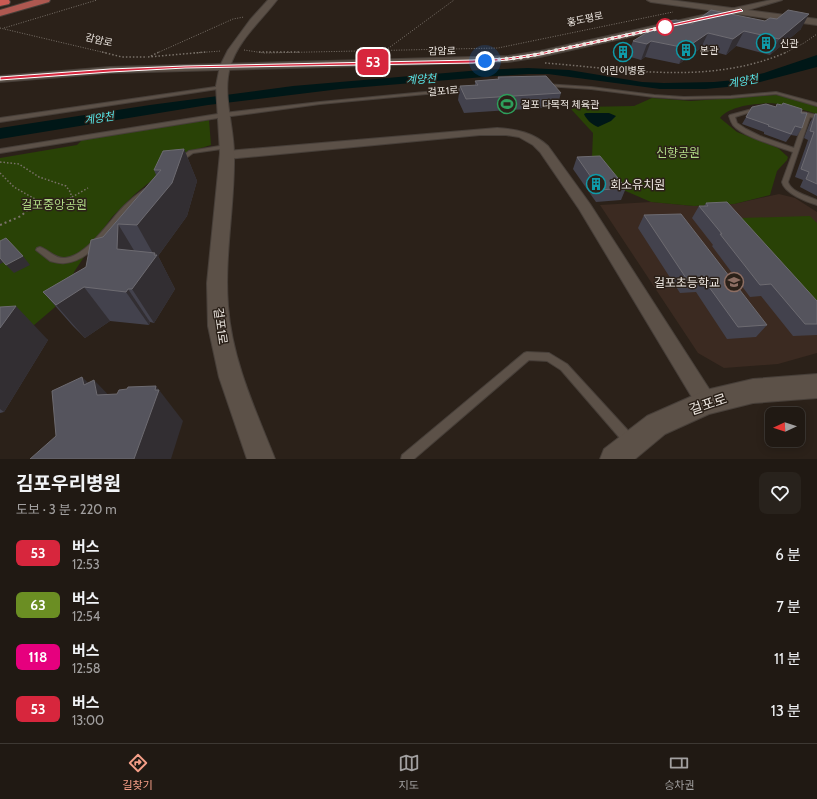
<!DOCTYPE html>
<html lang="ko">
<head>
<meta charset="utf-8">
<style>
	:root { --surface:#201913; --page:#28221c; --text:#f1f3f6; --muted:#a2a0a0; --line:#3d3833; --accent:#f49e87 }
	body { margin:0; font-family:Cabin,"Noto Sans KR",sans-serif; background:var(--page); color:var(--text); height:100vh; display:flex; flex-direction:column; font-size:15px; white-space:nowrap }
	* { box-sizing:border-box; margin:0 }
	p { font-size:13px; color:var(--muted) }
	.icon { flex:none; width:22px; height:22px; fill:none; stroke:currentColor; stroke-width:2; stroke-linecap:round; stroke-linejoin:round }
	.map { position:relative; height:459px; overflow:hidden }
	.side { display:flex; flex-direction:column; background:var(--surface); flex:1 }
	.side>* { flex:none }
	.badge { padding:0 8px; border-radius:6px; font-size:14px; line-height:26px }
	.needle { width:26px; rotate:267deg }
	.fabs { position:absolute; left:765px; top:407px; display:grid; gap:8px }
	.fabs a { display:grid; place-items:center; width:40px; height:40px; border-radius:8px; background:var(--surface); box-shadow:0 2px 10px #0003,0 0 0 1px var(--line); font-size:20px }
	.you { position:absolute; width:20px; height:20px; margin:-10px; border:3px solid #fff; border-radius:50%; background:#1a73e8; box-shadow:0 0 0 6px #1a73e833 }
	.map>.badge { position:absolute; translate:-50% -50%; box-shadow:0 0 0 2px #fff }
	.round { display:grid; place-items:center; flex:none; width:42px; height:42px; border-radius:8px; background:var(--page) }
	.head { display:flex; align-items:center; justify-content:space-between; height:68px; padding:0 16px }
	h1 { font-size:19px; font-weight:700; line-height:30px }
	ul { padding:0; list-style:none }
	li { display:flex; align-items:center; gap:12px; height:52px; padding:0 16px }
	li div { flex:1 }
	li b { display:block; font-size:15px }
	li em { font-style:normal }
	li .badge { min-width:44px; font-weight:700; text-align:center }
	.tabs { display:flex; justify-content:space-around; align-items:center; height:56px; border-top:1px solid var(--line); background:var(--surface); font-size:11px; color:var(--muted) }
	.tabs a { display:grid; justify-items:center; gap:2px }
	.tabs .active { color:var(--accent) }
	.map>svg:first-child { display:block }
	.education { fill:#3b2a21 }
	.green { fill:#294206 }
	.water { fill:#001717 }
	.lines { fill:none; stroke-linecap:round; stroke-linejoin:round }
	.service-casing { stroke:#473f39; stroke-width:2 }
	.minor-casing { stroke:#473f39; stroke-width:2 }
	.tertiary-casing { stroke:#473f39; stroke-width:2 }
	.primary-casing { stroke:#473f39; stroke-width:2 }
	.trunk-casing { stroke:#473f39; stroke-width:2 }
	.path-far2 { stroke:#7a726a; stroke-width:1; stroke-dasharray:1 1.5; stroke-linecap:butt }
	.path-far1 { stroke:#7a726a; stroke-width:1.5; stroke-dasharray:1.5 2; stroke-linecap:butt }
	.path { stroke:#7a726a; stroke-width:2; stroke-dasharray:2 3; stroke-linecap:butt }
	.service { fill:#5c5148; fill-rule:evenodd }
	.minor { fill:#5c5148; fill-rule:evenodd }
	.tertiary { fill:#5c5148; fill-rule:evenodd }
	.primary { fill:#ad5850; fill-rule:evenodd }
	.trunk { fill:#c85a53; fill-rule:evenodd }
	.wall { fill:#43424d }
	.shaded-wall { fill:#322e32 }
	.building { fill:#55545d; stroke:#6d6b71 }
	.line { fill:#d7263d; stroke:#fff }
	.walk { stroke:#ece6e0; stroke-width:4; stroke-dasharray:0 7.2 }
	.stop-dot { fill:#fff; stroke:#d7263d; stroke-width:2 }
	.labels { text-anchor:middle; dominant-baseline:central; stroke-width:3; stroke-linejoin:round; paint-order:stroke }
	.far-street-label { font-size:10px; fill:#ece6e0; stroke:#2b2119 }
	.far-poi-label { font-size:10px; fill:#ece6e0; stroke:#2b2119; text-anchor:start }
	.far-water-label { font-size:11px; font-style:italic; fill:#57e4e6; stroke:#2b2119 }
	.park-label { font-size:12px; fill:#b0da85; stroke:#2b2119 }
	.poi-label { font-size:12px; fill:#ece6e0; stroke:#2b2119; text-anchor:start }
	.street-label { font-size:12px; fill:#ece6e0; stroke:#2b2119 }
	.near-street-label { font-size:14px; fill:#ece6e0; stroke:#2b2119 }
</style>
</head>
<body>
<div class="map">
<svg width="817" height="459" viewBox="0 0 817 459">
	<rect width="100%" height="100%" fill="#2b2119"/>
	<!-- education -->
	<path class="education" d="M779,194L795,198L817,212V353L778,364L724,368L698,353L600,205L651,202L694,206L734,204Z"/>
	<!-- green -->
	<g class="green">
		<path d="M776,95L801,101L817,107V114C806,111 795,107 784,105C768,101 730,104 720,118L737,132L778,148L788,157L787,160L777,171L770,195L734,204L694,206L651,202L614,186L592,157L593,133L571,109L584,107L634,106L652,98L691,101Z"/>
		<path d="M209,120L211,145L185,153L135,194L112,217L96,239L74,272L68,293L54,308L0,354V158L77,145L82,140Z"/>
		<path d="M810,216L817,223V305L741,218Z"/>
	</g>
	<!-- water -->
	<g class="water">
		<path d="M817,55V67L749,85L705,89H660L548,74H529L496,76L340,89L208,105L0,139V128L150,105L293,86L481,70L528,68L569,70L642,82L664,83L714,82L734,80L764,73Z"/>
		<path d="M586,113H609L616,116L611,121L598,127C592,125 586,119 584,114Z"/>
	</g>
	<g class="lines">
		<defs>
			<g id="service">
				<path d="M544,84L591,87L654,95L684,97L731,96L776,92L817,103V106L776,94L731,98L684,99L654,97L591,89L546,86H544Z"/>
				<path d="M222,86H224V88L0,122V118Z"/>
				<path d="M467,88L469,89V90L320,104L224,117L0,153V149L224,113L320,102Z"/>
				<path d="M756,108L760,109L735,117L737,123L746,129L760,136L794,148L805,116L790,111V109L817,115V119L810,117L788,182C791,192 808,196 817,200V205C807,202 784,193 782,182L793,152C777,146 743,137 733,125C731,122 730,119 729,116L730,115Z"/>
				<path d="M226,145L228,146V148L193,153L182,161L180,162L177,160L189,151Z"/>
				<path d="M145,189L148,191L147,192C140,198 133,204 127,211C111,229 91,261 65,263C60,264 54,262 50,261L36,250L37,248L40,247C49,250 55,259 65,258C87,256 109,221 124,206C130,200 136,195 143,190Z"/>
				<path d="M527,352L549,353L567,364L633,436L634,440L633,444L629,445L625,444L561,370L547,361L529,360L414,459H401L402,455L524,353Z"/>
			</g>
			<g id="minor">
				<path d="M771,0H782L741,12L540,57L508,62L110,73L0,82V76L110,67L508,56L540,51Z"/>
				<path d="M497,128C517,129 534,133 548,146L590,204L713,395L717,402L713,409L706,412L699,409L579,209L540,152L533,145L519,137L506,135H480L227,159L223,158L221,155L223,152L227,151Z"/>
			</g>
			<g id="tertiary">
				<path d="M268,0H277C261,21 238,40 230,67C222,95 234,126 234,154C235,205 224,255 228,306C232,360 255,409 275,459H247L219,377L208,326L207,283L220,153L216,86L220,66L228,50L250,20Z"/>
				<path d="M647,0H670L817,19V25L651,2Z"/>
				<path d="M817,374V398L753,403L709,414L665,434L635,459H600L604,449L647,416L706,390L753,379Z"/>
			</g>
			<path id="primary" d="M34,0H50L49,2L0,16V10Z"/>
			<path id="trunk" d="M0,0H9L10,2L9,4L0,6Z"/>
		</defs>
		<!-- service casing -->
		<use href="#service" class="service-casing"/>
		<!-- minor casing -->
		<use href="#minor" class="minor-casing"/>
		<!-- tertiary casing -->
		<use href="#tertiary" class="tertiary-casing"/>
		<!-- primary casing -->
		<use href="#primary" class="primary-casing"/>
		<!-- trunk casing -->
		<use href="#trunk" class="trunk-casing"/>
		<!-- path-far2 -->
		<g class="path-far2">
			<path d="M0,28L106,53"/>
			<path d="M4,28L97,0"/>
			<path d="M244,50L264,53L498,48L673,12"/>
			<path d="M386,50L454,0"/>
			<path d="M157,53L233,19L244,17"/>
			<path d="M194,53L221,51"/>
			<path d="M785,53L804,43L817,34"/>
		</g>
		<!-- path-far1 -->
		<g class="path-far1">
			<path d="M102,52L122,57H147"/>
			<path d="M259,52H300"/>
			<path d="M151,56L159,52"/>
			<path d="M148,57L206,52"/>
			<path d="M545,63C626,69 709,86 787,52"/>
			<path d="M0,162L19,164L39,177L66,186L71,193L70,207"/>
			<path d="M0,173L14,187L35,199L31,207"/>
			<path d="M72,197L88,188"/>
		</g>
		<!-- path -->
		<g class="path">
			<path d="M70,210V206"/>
			<path d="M0,225L21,216L32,206"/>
		</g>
		<!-- service -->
		<use href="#service" class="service"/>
		<!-- minor -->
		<use href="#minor" class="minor"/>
		<!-- tertiary -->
		<use href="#tertiary" class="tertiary"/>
		<!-- primary -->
		<use href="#primary" class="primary"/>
		<!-- trunk -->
		<use href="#trunk" class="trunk"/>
	</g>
	<!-- wall -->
	<g class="wall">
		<path d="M765,21L801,29L770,55L736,46L726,55L701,48L679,64L645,57L641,60L627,56L633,41L692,24Z"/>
		<path d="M498,77L561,93L557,107L464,113L458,100L460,86H475V81L498,79Z"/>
		<path d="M752,107L801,113L802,128L797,136L791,135L786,142L764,134V132L742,124Z"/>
		<path d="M815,114H817V196L800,187L803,180L795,177L808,140L804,138L810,122Z"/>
		<path d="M184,149L197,181L187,216L158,256L175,289L154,323L150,322L149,325L110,321L85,338L72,325L43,292L86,267L103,237L156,175L154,170Z"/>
		<path d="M577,157L626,188L621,200L596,202L573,169Z"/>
		<path d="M706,203L817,301V335L793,336L761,296L750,297L712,246L713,245L692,218L699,206H704Z"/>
		<path d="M644,215L767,325L756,337L727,339L696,292L680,293L638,228Z"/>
		<path d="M0,307L48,340L4,412L0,413Z"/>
	</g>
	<!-- shaded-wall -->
	<g class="shaded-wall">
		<path d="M809,14L801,29L770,55L779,39Z"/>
		<path d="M744,31L736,46L726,55L733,39Z"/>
		<path d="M708,33L701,48L679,64L686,48Z"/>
		<path d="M651,41L645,57L641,60L647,44Z"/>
		<path d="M184,149L197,181L187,216L158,256L175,289L154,323L132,289L117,249L118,224L138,257H155L137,225Z"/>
		<path d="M23,256L30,265L14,273L6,265Z"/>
		<path d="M0,258L4,262L0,264Z"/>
		<path d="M84,287L110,321L85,338L56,305Z"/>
		<path d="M128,289L150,322L149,325L126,292Z"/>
		<path d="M16,306L48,340L4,412L0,409V328Z"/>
		<path d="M82,377L96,390L94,380L124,411L127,426L84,385Z"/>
		<path d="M156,386L183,421L171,459H134Z"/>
	</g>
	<!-- building -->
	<g class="building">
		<path d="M711,10L765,21L770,18L777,19L788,10L809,14L779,39L744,31L733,39L708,33L686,48L651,41L647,44L633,41L666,21L676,20L692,24Z"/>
		<path d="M546,76L561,93L466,99L460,86L478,85L475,81L499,79L498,77Z"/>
		<path d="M783,103L802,109L801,113H807L802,128L795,126L791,134L768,126L769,125L746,117L752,107L766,104L776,107L777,104L782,105Z"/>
		<path d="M815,114H817V184L806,179L809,172L801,169L814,132L810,131Z"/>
		<path d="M184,149L172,183L137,225L118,224L117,249L155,253L154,255H157L132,289H128L126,292L84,287L56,305L43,292L86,267L91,240L103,237L161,170H154L163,151Z"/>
		<path d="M600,156L626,188L600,190L577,157Z"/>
		<path d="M727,202L817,301V324H805L771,284L760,285L720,234H722L699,206H708L706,203Z"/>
		<path d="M681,214L767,325L738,327L704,280L688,281L644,215Z"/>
		<path d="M6,238L23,256L6,265L0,258V241Z"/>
		<path d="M16,306L0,328V307Z"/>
		<path d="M82,377L84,385L94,380L97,395L117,394L119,390L127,389L128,387L156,386L155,390H159L134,459H30L56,436L52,391Z"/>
	</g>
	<!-- line -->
	<path class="line" d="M741,9L743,11L540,55L508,60L473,63L185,68L110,72L0,80V77L110,69L185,66L473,60L508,58L540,53Z"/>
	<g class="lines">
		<!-- walk -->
		<path class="walk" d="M485,61L525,57L665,27"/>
	</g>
	<!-- icons -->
	<defs>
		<symbol id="building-ring" viewBox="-11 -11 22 22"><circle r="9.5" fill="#2b2119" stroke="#0f9aa8" stroke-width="1.5"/><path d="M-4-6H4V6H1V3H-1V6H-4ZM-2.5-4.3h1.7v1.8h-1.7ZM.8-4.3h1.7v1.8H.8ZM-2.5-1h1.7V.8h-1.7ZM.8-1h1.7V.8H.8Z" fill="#0f9aa8"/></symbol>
		<symbol id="stadium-ring" viewBox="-11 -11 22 22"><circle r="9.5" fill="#2b2119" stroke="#2e9e5b" stroke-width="1.5"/><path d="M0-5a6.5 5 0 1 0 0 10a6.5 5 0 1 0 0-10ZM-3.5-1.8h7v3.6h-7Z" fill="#2e9e5b"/></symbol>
		<symbol id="school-ring" viewBox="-11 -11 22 22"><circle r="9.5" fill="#2b2119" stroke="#8d6e63" stroke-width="1.5"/><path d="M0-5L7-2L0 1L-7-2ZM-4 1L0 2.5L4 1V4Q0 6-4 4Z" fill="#8d6e63"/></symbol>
	</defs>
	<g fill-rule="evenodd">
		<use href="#building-ring" x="755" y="32" width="22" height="22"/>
		<use href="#building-ring" x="675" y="39" width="22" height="22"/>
		<use href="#building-ring" x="612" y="41" width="22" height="22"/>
		<use href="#stadium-ring" x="496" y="93" width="22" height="22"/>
		<use href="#building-ring" x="585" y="173" width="22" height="22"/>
		<use href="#school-ring" x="723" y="271" width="22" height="22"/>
	</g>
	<!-- markers -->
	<circle class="stop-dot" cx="665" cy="27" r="8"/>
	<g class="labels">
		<!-- far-street labels -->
		<g class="far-street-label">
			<text transform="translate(585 19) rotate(-12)">홍도평로</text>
			<text transform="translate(99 40) rotate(13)">감암로</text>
			<text transform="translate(442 51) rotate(-1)">감암로</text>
			<text transform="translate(443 91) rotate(-5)">걸포1로</text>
		</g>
		<!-- far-poi labels -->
		<g class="far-poi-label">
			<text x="780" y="43">신관</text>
			<text x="700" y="50">본관</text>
			<text x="623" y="70" text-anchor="middle">어린이병동</text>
			<text x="521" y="104">걸포 다목적 체육관</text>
		</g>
		<!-- far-water labels -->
		<g class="far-water-label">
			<text transform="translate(421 79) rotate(-4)">계양천</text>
			<text transform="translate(743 81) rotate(-11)">계양천</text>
			<text transform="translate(99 118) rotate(-9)">계양천</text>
		</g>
		<!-- park labels -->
		<g class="park-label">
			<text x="678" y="152">신향공원</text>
			<text x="54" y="204">걸포중앙공원</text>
		</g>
		<!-- poi labels -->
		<g class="poi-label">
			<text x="610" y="184">회소유치원</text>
			<text x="720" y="282" text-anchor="end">걸포초등학교</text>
		</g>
		<!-- street labels -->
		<g class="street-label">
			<text transform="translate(221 326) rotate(82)">걸포1로</text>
		</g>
		<!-- near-street labels -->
		<g class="near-street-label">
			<text transform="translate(708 404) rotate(-19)">걸포로</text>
		</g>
	</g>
</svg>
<div class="fabs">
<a><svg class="needle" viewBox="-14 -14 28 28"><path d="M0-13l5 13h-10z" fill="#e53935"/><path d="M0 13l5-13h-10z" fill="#a2a0a0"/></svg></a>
</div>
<div class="you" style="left:485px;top:61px"></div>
<b class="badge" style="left:373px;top:62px;background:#d7263d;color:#fff">53</b>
</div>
<section class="side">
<div class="head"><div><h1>김포우리병원</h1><p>도보 · 3 분 · 220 m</p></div><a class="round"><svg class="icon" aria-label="heart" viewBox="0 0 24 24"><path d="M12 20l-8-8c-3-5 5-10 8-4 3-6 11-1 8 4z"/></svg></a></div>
<ul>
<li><span class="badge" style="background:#d7263d;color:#fff">53</span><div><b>버스</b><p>12:53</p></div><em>6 분</em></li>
<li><span class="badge" style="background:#6b8e23;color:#fff">63</span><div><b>버스</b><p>12:54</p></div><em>7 분</em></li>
<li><span class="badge" style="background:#e6007e;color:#fff">118</span><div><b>버스</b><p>12:58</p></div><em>11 분</em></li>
<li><span class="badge" style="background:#d7263d;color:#fff">53</span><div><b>버스</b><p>13:00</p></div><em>13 분</em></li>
</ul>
</section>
<nav class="tabs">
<a class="active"><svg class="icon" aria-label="directions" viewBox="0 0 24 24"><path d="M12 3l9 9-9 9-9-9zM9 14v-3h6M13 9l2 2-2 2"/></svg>길찾기</a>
<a><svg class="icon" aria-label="map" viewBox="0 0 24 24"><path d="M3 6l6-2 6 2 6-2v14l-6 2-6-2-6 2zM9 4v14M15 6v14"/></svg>지도</a>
<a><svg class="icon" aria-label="tickets" viewBox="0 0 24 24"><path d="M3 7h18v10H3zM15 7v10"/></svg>승차권</a>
</nav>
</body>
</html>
